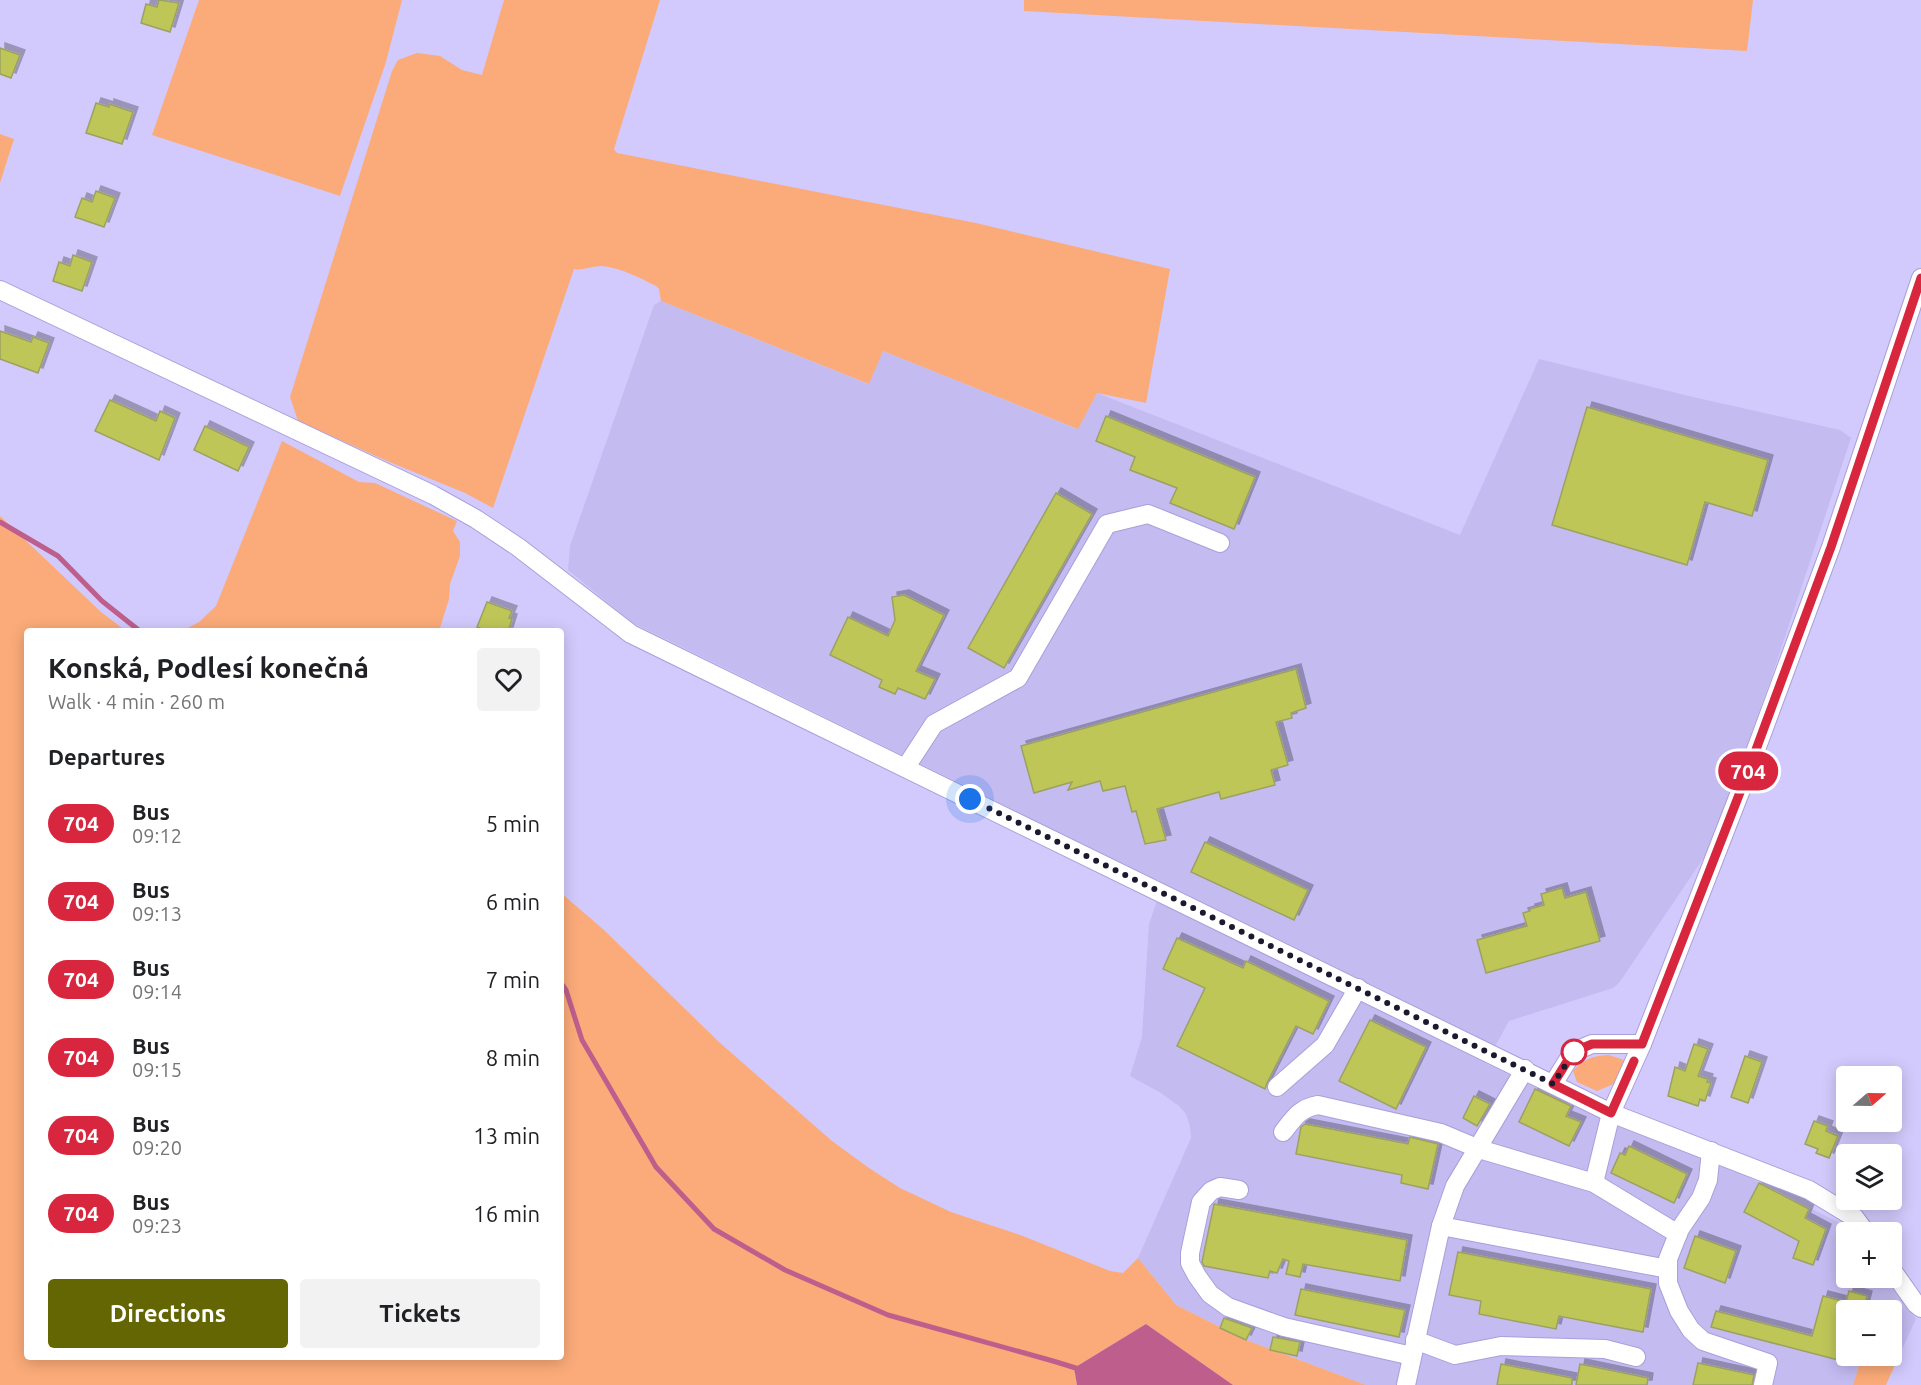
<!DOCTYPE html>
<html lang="en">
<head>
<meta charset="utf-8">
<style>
	:root { --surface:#fff; --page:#f2f2f2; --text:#202124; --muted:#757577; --accent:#636602 }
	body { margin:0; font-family:Ubuntu,sans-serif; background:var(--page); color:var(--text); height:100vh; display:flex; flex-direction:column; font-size:22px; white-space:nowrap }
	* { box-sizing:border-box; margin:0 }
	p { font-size:20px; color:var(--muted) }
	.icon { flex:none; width:33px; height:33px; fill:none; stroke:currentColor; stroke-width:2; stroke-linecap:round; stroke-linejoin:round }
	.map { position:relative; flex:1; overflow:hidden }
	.drawer { position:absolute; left:24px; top:628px; width:540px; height:732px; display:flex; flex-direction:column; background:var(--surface); border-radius:6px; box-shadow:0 3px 15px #0003 }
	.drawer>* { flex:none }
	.badge { padding:0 12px; border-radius:20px; font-size:21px; line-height:39px }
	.needle { width:39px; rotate:70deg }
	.tools { position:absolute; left:1836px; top:1066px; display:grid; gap:12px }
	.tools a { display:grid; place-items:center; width:66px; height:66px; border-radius:6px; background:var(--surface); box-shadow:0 3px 15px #0003; font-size:30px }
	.you { position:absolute; width:30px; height:30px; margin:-15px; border:4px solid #fff; border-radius:50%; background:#1a73e8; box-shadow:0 0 0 9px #1a73e833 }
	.map>.badge { position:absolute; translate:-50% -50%; box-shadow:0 0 0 3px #fff }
	h2 { padding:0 24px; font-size:22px; line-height:54px }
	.round { display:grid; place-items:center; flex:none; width:63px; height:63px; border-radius:6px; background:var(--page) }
	.summary { display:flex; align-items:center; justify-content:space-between; height:102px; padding:0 24px }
	h1 { font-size:28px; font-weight:700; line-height:45px }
	.button { display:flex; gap:12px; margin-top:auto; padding:12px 24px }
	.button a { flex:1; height:69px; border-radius:6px; background:var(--accent); color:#fff; font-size:24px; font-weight:700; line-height:69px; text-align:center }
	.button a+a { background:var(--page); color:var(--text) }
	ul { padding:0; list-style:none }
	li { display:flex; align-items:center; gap:18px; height:78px; padding:0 24px }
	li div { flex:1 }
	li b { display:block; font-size:22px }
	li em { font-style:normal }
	li .badge { min-width:66px; font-weight:700; text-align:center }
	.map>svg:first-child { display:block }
	.built { fill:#c4bbf1 }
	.green { fill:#fbab79 }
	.water { fill:#be5e8c }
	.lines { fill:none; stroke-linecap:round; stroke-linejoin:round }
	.stream { stroke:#be5e8c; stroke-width:5 }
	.building { fill:#bfc658; stroke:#9ca162; stroke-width:1.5; filter:url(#shadow) }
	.minor-casing { stroke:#a99fdb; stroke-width:20 }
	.minor { stroke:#fff; stroke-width:18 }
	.line-casing { stroke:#fff; stroke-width:14 }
	.line { stroke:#d7263d; stroke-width:9 }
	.walk { stroke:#1d182e; stroke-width:6; stroke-dasharray:0 10.8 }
	.stop-dot { fill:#fff; stroke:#d7263d; stroke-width:3 }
</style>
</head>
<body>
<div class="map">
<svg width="1921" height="1385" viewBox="0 0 1921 1385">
	<defs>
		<filter id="shadow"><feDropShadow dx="5" dy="-5" stdDeviation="0" flood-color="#0004"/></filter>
	</defs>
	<rect width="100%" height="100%" fill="#d2cafc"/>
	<!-- built -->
	<path class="built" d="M661,301L868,384L883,351L1077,429L1097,393L1460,535L1539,359L1693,397L1840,430L1851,438L1773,673L1711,847L1619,983L1613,988L1509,1021L1486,1063L1571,1105L1730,1168L1846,1226L1852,1233H1846V1278H1885L1916,1319L1897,1360L1882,1356H1892V1311H1846V1356H1862L1853,1385H1366L1246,1340L1176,1305L1138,1258L1191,1138L1190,1126L1186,1114L1179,1106L1161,1093L1130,1076L1142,1037L1149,924L1163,883L631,622L568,570L570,546L654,305Z"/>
	<!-- green -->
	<g class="green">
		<path d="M199,0H402L386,62L340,196L152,135Z"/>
		<path d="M504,0H660L614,149L617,153L976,223L1170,269L1146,403L1097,393L1078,429L883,351L869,384L661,301L659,289L656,286C638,277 621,268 602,266C592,266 582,271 574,269L493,508L465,493L387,461L298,421L290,397L392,71L398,60L417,53L440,56L462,70L482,75Z"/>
		<path d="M1024,0H1753L1747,51L1024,11Z"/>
		<path d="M0,134L14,139L0,183Z"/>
		<path d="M282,441L359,482L375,483L457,521L453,531L460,542V556L450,584L449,599L439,631H182L199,622L216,606Z"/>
		<path d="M0,516L101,612L126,631L27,632V1358H561V893L604,930L719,1042L832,1141L869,1168L900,1188L951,1212L1023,1236L1110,1271L1123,1273L1138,1258L1176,1305L1246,1340L1366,1385H1233L1146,1324L1074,1368L1077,1385H0Z"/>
		<path d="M1609,1055L1627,1061L1616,1083L1597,1091L1577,1082L1573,1071C1584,1058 1594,1056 1609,1055Z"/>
		<path d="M1862,1356H1882L1897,1360L1886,1385H1853Z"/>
	</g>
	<!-- water -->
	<path class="water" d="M1146,1324L1233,1385H1077L1074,1368Z"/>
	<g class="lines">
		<!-- stream -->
		<g class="stream">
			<path d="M0,522L58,556L102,601L141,632"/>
			<path d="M561,983L566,990L582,1040L656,1167L714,1229L785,1270L888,1315L1053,1361L1079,1369"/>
		</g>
	</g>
	<!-- building -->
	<g class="building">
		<path d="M159,0L179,3L170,32L141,23L146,4L157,7Z"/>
		<path d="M0,48L20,55L11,78L0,74Z"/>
		<path d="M96,103L109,107V104L133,112L122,144L86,133Z"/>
		<path d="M96,191L115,198L104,227L75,217L82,198L92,202Z"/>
		<path d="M73,255L92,262L82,291L53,281L59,262L70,266Z"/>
		<path d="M0,331L31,342L33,337L49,343L38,373L0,359Z"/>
		<path d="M110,400L156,421L160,411L175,418L159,460L95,431Z"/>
		<path d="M1587,407L1768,460L1752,516L1705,502L1687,565L1552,525Z"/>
		<path d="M1106,416L1255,477L1234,529L1170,503L1177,488L1130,470L1135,457L1096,441Z"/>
		<path d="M205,426L249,447L238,471L194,450Z"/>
		<path d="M1056,493L1092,514L1004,668L968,648Z"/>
		<path d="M904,595L944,615L916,671L935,679L925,699L898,688L895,694L879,687L882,680L830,655L848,617L888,636L895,620L892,597Z"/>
		<path d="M487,602L512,611L509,618L512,619L508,632H490L477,627Z"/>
		<path d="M1296,669L1306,708L1291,713L1292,718L1276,722L1288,765L1271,770L1275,785L1221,799L1219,792L1157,809L1166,840L1145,844L1136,811L1132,812L1125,786L1103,791L1100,781L1068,790L1072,782L1034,793L1021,746Z"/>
		<path d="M1205,842L1308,890L1294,920L1191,872Z"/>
		<path d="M1562,888L1565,898L1586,892L1600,941L1486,973L1477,940L1527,926L1523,913L1530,911V909L1544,905L1541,894Z"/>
		<path d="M1177,938L1243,968L1246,961L1329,1001L1313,1034L1296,1026L1267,1083L1265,1089L1177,1046L1205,988L1163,969Z"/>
		<path d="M1370,1020L1426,1047L1396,1109L1339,1081Z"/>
		<path d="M1694,1044L1708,1049L1698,1076L1708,1079L1707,1082L1711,1083L1705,1101L1700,1099L1698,1106L1668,1096L1675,1067L1685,1071Z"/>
		<path d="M1745,1056L1762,1062L1748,1103L1731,1097Z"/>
		<path d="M1535,1089L1571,1106L1566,1116L1581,1122L1569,1146L1519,1122Z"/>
		<path d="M1474,1096L1490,1104L1477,1126L1463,1118Z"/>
		<path d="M1814,1121L1828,1126L1826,1131L1838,1136L1829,1158L1816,1153L1818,1149L1805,1144Z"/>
		<path d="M1305,1124L1408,1144L1410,1137L1438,1144L1428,1189L1401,1183L1402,1175L1296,1154L1301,1127Z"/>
		<path d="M1629,1146L1687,1174L1674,1203L1611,1173L1620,1153L1625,1155Z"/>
		<path d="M1759,1183L1809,1209L1805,1218L1826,1229L1813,1265L1793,1258L1799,1241L1744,1212Z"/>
		<path d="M1214,1204L1407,1240L1400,1281L1303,1264L1300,1277L1286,1274L1289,1261L1283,1259L1277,1273L1270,1271L1268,1278L1204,1266L1202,1262Z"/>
		<path d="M1695,1236L1736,1251L1725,1283L1684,1268Z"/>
		<path d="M1458,1252L1651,1289L1643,1332L1559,1316L1556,1329L1479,1314L1481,1301L1449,1295Z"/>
		<path d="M1301,1289L1405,1310L1399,1337L1295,1315Z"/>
		<path d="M1849,1291L1867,1296L1863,1311H1846V1362L1711,1327L1716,1311L1812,1336L1823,1296L1846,1302Z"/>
		<path d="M1224,1318L1252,1328L1246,1340L1220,1328Z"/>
		<path d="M1273,1337L1300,1342L1297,1356L1270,1350Z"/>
		<path d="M1698,1363L1754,1375L1752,1385H1693Z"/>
		<path d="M1501,1364L1572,1378V1385H1497Z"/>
		<path d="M1580,1364L1648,1378L1647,1385H1576Z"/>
	</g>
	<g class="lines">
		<defs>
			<g id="minor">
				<path d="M0,290L433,495L476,519L518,547L631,634L1611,1113L1809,1190L1855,1218L1866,1233"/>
				<path d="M906,767L934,724L1018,678L1107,524L1148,514L1220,543"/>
				<path d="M1553,1084L1573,1052L1592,1044H1642"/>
				<path d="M1277,1087L1325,1045L1358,988"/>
				<path d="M1283,1132C1294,1118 1300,1108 1318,1105L1441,1133L1479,1149L1594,1183L1678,1234"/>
				<path d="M1711,1151L1708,1180L1701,1198L1680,1229L1668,1259V1283L1679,1311L1691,1330L1703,1341L1768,1363L1763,1385"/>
				<path d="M1594,1183L1611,1113L1642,1044L1744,782L1831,547L1921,278"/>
				<path d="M1239,1190L1220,1187L1211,1191L1201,1202L1190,1253V1263L1197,1276L1210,1294L1228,1307L1284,1327L1412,1356"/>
				<path d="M1441,1226L1668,1269"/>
				<path d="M1892,1270L1916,1304L1921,1308"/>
				<path d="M1415,1340L1455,1355L1501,1346L1605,1349L1636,1357"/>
				<path d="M1406,1385L1441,1226L1455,1186L1525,1069"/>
			</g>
		</defs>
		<!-- minor casing -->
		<use href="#minor" class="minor-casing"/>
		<!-- minor -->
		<use href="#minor" class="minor"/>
	</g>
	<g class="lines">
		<defs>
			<path id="line" d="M1634,1061L1611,1113L1553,1084L1573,1052L1592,1044H1642L1744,782L1831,547L1921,278"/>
		</defs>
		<!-- line casing -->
		<use href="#line" class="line-casing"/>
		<!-- line -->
		<use href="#line" class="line"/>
		<!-- walk -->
		<path class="walk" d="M970,799L1553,1084L1574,1052"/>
	</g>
	<!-- markers -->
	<circle class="stop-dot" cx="1574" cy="1052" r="12"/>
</svg>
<div class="tools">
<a><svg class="needle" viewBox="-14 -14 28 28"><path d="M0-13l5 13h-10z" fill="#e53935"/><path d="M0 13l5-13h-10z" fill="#757577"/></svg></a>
<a><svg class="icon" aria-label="layers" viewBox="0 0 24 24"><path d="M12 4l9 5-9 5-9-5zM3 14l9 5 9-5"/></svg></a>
<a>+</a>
<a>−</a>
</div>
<div class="you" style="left:970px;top:799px"></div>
<b class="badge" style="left:1748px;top:771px;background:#d7263d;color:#fff">704</b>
<section class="drawer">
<div class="summary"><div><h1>Konská, Podlesí konečná</h1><p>Walk · 4 min · 260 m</p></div><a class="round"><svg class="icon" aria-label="heart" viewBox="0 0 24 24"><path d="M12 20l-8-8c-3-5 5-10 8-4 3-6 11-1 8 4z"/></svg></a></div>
<h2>Departures</h2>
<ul>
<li><span class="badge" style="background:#d7263d;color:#fff">704</span><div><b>Bus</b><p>09:12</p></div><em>5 min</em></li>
<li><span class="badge" style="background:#d7263d;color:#fff">704</span><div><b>Bus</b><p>09:13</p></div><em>6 min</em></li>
<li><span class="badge" style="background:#d7263d;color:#fff">704</span><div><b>Bus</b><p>09:14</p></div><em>7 min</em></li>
<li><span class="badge" style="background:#d7263d;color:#fff">704</span><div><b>Bus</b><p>09:15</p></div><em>8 min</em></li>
<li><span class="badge" style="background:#d7263d;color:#fff">704</span><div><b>Bus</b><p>09:20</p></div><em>13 min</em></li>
<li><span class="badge" style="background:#d7263d;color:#fff">704</span><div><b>Bus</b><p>09:23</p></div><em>16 min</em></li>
</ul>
<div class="button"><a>Directions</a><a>Tickets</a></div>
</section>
</div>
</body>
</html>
